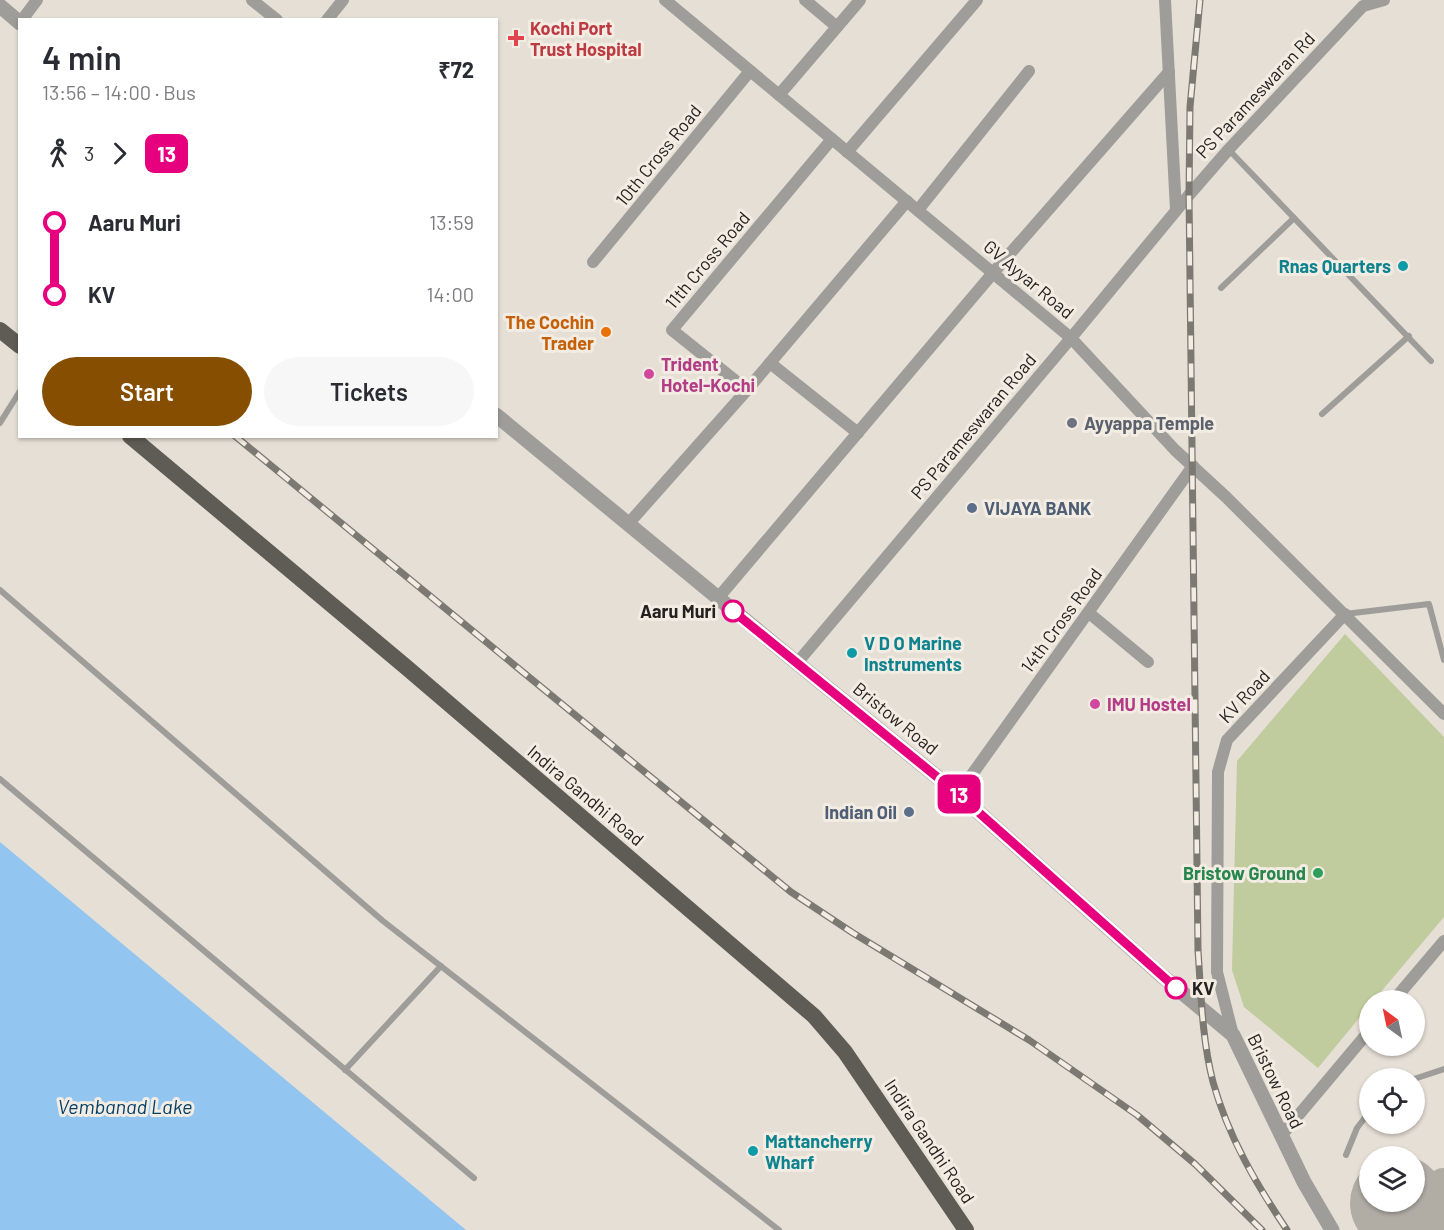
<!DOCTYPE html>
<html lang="en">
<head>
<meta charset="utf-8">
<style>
	:root { --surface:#fff; --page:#f7f7f7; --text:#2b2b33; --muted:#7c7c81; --accent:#864e00 }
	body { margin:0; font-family:Barlow,sans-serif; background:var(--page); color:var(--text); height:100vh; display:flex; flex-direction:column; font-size:22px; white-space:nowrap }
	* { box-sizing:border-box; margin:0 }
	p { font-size:20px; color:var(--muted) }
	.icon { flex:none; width:33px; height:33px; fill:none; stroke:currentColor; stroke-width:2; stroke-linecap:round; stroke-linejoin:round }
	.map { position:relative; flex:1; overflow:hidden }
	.sheet { position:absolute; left:18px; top:18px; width:480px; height:420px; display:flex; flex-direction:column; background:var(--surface); border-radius:0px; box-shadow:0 2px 4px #0004 }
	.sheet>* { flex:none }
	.badge { padding:0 12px; border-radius:9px; font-size:21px; line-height:39px }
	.needle { width:39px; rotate:327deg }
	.fabs { position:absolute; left:1359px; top:990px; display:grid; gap:12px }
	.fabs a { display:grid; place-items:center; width:66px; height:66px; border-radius:50%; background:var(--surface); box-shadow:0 2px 4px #0004; font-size:30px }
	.map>.badge { position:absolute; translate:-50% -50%; box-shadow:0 0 0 3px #fff }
	.legs { display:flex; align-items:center; gap:9px; height:66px; padding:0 24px; font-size:20px }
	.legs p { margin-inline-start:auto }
	.head { display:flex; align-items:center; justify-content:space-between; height:102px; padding:0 24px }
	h1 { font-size:33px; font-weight:600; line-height:45px }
	.cta { display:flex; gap:12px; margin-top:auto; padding:12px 24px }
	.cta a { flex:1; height:69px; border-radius:36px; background:var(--accent); color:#fff; font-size:24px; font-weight:600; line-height:69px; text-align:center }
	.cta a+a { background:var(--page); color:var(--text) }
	ul { padding:0 24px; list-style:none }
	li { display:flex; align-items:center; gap:21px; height:72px; font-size:22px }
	li i { display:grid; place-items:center; width:9px; height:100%; margin:0 8px; background:currentColor }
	li i::after { content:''; width:15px; height:15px; margin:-8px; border:4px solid; border-radius:50%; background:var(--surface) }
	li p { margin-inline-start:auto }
	li:first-child i { background:linear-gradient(#0000 50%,currentColor 0) }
	li:last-child i { background:linear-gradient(currentColor 50%,#0000 0) }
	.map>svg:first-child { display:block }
	.green { fill:#c0cb9e }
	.water { fill:#93c5f1 }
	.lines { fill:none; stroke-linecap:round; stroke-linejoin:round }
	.taxiway { stroke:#b1aca4; stroke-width:38 }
	.runway { stroke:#b1aca4; stroke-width:96 }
	.service { stroke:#9e9d99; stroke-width:6 }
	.minor { stroke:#9e9d99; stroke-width:12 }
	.tertiary { stroke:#9e9d99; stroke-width:15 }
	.trunk { stroke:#5e5c54; stroke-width:16 }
	.rail-casing { stroke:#7c7872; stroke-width:7 }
	.rail { stroke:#f3ece3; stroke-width:4.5; stroke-dasharray:14; stroke-linecap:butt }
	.line-1-casing { stroke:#fff; stroke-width:14 }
	.line-1 { stroke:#e6007e; stroke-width:9 }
	.health-dot { fill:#e0444e; stroke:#f3ece3; stroke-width:2 }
	.culture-dot { fill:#0f9aa8; stroke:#f3ece3; stroke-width:2 }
	.food-dot { fill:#e8710a; stroke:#f3ece3; stroke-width:2 }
	.hotel-dot { fill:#d1479c; stroke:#f3ece3; stroke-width:2 }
	.worship-dot { fill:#6b7280; stroke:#f3ece3; stroke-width:2 }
	.service-dot { fill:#5c6f8a; stroke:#f3ece3; stroke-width:2 }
	.stop-1-dot { fill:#fff; stroke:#e6007e; stroke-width:3 }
	.leisure-dot { fill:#2e9e5b; stroke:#f3ece3; stroke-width:2 }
	.labels { text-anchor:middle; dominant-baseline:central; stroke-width:6; stroke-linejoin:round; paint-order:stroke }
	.health-label { font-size:18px; font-weight:bold; fill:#be3a42; stroke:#f3ece3; text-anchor:start }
	.street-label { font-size:18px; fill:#24211e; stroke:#f3ece3 }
	.culture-label { font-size:18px; font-weight:bold; fill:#0d838f; stroke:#f3ece3; text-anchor:start }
	.food-label { font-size:18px; font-weight:bold; fill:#c56008; stroke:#f3ece3; text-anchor:end }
	.hotel-label { font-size:18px; font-weight:bold; fill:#b23c85; stroke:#f3ece3; text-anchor:start }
	.worship-label { font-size:18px; font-weight:bold; fill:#5b616d; stroke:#f3ece3; text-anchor:start }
	.service-label { font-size:18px; font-weight:bold; fill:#4e5e75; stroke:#f3ece3; text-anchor:start }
	.stop-label { font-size:18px; font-weight:bold; fill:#24211e; stroke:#f3ece3; text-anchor:end }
	.leisure-label { font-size:18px; font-weight:bold; fill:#27864d; stroke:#f3ece3; text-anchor:end }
	.water-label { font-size:20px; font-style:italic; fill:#044069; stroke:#f3ece3 }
</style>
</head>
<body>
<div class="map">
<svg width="1444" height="1230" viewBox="0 0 1444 1230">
	<rect width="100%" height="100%" fill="#e6dfd6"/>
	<!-- green -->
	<path class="green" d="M1345,634L1444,737V917L1374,1000H1370L1369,1006L1318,1068L1244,1007L1232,970L1237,761Z"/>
	<!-- water -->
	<path class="water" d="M0,842L466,1230H0Z"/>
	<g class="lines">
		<!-- taxiway -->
		<path class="taxiway" d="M1437,1230C1436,1214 1439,1202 1444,1187"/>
		<!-- runway -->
		<path class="runway" d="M1398,1203L1426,1230"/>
		<!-- service -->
		<g class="service">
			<path d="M1229,150L1431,361"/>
			<path d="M1221,288L1294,218"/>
			<path d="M1322,414L1409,336"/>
			<path d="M0,423L20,391"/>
			<path d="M0,590L383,921L779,1230"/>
			<path d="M1345,614L1429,604L1444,660"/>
			<path d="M0,779L474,1178"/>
			<path d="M345,1070L441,966"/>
			<path d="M1414,1079L1444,1069"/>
			<path d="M1346,1155L1357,1128L1370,1111"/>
		</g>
		<!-- minor -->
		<g class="minor">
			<path d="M252,0L277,20"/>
			<path d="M665,0L1071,338L1175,450L1226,497L1444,714"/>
			<path d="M805,0L837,27"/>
			<path d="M1165,0L1176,210"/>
			<path d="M22,20L37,0"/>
			<path d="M327,20L343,0"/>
			<path d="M779,95L860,0"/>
			<path d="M847,152L977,0"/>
			<path d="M918,210L1029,71"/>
			<path d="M593,262L750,71"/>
			<path d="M770,363L858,433"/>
			<path d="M747,390L672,330L832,139"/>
			<path d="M629,523L747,390L907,201"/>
			<path d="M718,598L993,273L1169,72"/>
			<path d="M1089,613L1148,662"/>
			<path d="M797,663L1071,338L1189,195L1229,149L1363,6L1384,0"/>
			<path d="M958,794L1193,466"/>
			<path d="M1394,1000L1444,941"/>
			<path d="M1233,1035L1217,972L1218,772L1227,740L1345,614"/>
			<path d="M1281,1136L1370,1030"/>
		</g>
		<!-- tertiary -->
		<g class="tertiary">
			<path d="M0,6L20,23"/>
			<path d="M496,415L797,663L958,794L1161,975L1233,1035L1304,1182L1332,1230"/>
		</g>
		<!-- trunk -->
		<g class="trunk">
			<path d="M0,330L20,346"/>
			<path d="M130,436L406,667L814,1016L845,1052L966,1230"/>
		</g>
		<defs>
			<g id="rail">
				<path d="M1200,0L1190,107L1189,195L1198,950C1201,994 1202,1039 1213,1082C1228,1136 1256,1184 1287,1230"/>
				<path d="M235,436L791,892L853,933L1029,1040L1137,1115L1195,1164L1262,1230"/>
			</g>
		</defs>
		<!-- rail casing -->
		<use href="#rail" class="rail-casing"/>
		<!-- rail -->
		<use href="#rail" class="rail"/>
	</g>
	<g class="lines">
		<defs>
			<path id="line-1" d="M733,611L958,794L1176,988"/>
		</defs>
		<!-- line-1 casing -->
		<use href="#line-1" class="line-1-casing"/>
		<!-- line-1 -->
		<use href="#line-1" class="line-1"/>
	</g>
	<!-- markers -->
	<path class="health-dot" d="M513 29h6v6h6v6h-6v6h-6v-6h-6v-6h6z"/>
	<g class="culture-dot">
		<circle cx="1403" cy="266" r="6"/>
		<circle cx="852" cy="653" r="6"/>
		<circle cx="753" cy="1151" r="6"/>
	</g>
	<circle class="food-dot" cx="606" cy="332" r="6"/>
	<g class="hotel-dot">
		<circle cx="649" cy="374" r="6"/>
		<circle cx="1095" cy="704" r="6"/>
	</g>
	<circle class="worship-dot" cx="1072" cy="423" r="6"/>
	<g class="service-dot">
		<circle cx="972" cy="508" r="6"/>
		<circle cx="909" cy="812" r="6"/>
	</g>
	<g class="stop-1-dot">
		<circle cx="733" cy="611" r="10"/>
		<circle cx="1176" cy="988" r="10"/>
	</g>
	<circle class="leisure-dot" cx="1318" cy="873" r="6"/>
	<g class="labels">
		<!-- health labels -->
		<g class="health-label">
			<text x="530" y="28">Kochi Port<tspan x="530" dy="21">Trust Hospital</tspan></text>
		</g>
		<!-- street labels -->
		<g class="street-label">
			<text transform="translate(1255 95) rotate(-47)">PS Parameswaran Rd</text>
			<text transform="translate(658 155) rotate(-51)">10th Cross Road</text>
			<text transform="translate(707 260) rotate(-50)">11th Cross Road</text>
			<text transform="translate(1029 279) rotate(40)">GV Ayyar Road</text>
			<text transform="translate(973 426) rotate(-50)">PS Parameswaran Road</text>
			<text transform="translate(1061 620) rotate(-54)">14th Cross Road</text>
			<text transform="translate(1244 696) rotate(-47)">KV Road</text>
			<text transform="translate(896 718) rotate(39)">Bristow Road</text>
			<text transform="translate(586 795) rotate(40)">Indira Gandhi Road</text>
			<text transform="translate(1276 1081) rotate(64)">Bristow Road</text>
			<text transform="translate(930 1141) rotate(56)">Indira Gandhi Road</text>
		</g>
		<!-- culture labels -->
		<g class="culture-label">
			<text x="1391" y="266" text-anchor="end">Rnas Quarters</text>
			<text x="864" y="643">V D O Marine<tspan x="864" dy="21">Instruments</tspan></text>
			<text x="765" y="1141">Mattancherry<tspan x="765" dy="21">Wharf</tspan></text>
		</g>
		<!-- food labels -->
		<g class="food-label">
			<text x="594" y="322">The Cochin<tspan x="594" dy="21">Trader</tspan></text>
		</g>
		<!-- hotel labels -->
		<g class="hotel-label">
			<text x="661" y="364">Trident<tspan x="661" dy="21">Hotel-Kochi</tspan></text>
			<text x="1107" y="704">IMU Hostel</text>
		</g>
		<!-- worship labels -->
		<g class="worship-label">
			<text x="1084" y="423">Ayyappa Temple</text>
		</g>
		<!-- service labels -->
		<g class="service-label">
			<text x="984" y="508">VIJAYA BANK</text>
			<text x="897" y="812" text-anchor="end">Indian Oil</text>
		</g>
		<!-- stop labels -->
		<g class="stop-label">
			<text x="716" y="611">Aaru Muri</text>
			<text x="1192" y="988" text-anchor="start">KV</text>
		</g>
		<!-- leisure labels -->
		<g class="leisure-label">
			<text x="1306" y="873">Bristow Ground</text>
		</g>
		<!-- water labels -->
		<g class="water-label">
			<text x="125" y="1106">Vembanad Lake</text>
		</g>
	</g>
</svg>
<div class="fabs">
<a><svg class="needle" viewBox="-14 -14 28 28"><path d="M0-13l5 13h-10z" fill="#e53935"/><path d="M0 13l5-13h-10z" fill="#7c7c81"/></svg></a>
<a><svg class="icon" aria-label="locate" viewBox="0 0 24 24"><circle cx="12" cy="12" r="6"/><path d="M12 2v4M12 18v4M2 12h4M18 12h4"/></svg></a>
<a><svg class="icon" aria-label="layers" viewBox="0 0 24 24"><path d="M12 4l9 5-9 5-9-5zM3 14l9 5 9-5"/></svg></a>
</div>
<b class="badge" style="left:959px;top:794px;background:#e6007e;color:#fff">13</b>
<section class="sheet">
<div class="head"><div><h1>4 min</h1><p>13:56 – 14:00 · Bus</p></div><b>₹72</b></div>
<div class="legs"><svg class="icon" aria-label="walk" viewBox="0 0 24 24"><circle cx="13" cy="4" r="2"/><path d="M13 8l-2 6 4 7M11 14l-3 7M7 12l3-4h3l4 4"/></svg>3<svg class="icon" aria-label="forward" viewBox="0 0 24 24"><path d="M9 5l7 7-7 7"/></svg><b class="badge" style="background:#e6007e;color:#fff">13</b></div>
<ul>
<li><i style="color:#e6007e"></i><b>Aaru Muri</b><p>13:59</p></li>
<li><i style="color:#e6007e"></i><b>KV</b><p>14:00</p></li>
</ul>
<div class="cta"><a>Start</a><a>Tickets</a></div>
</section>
</div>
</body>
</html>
